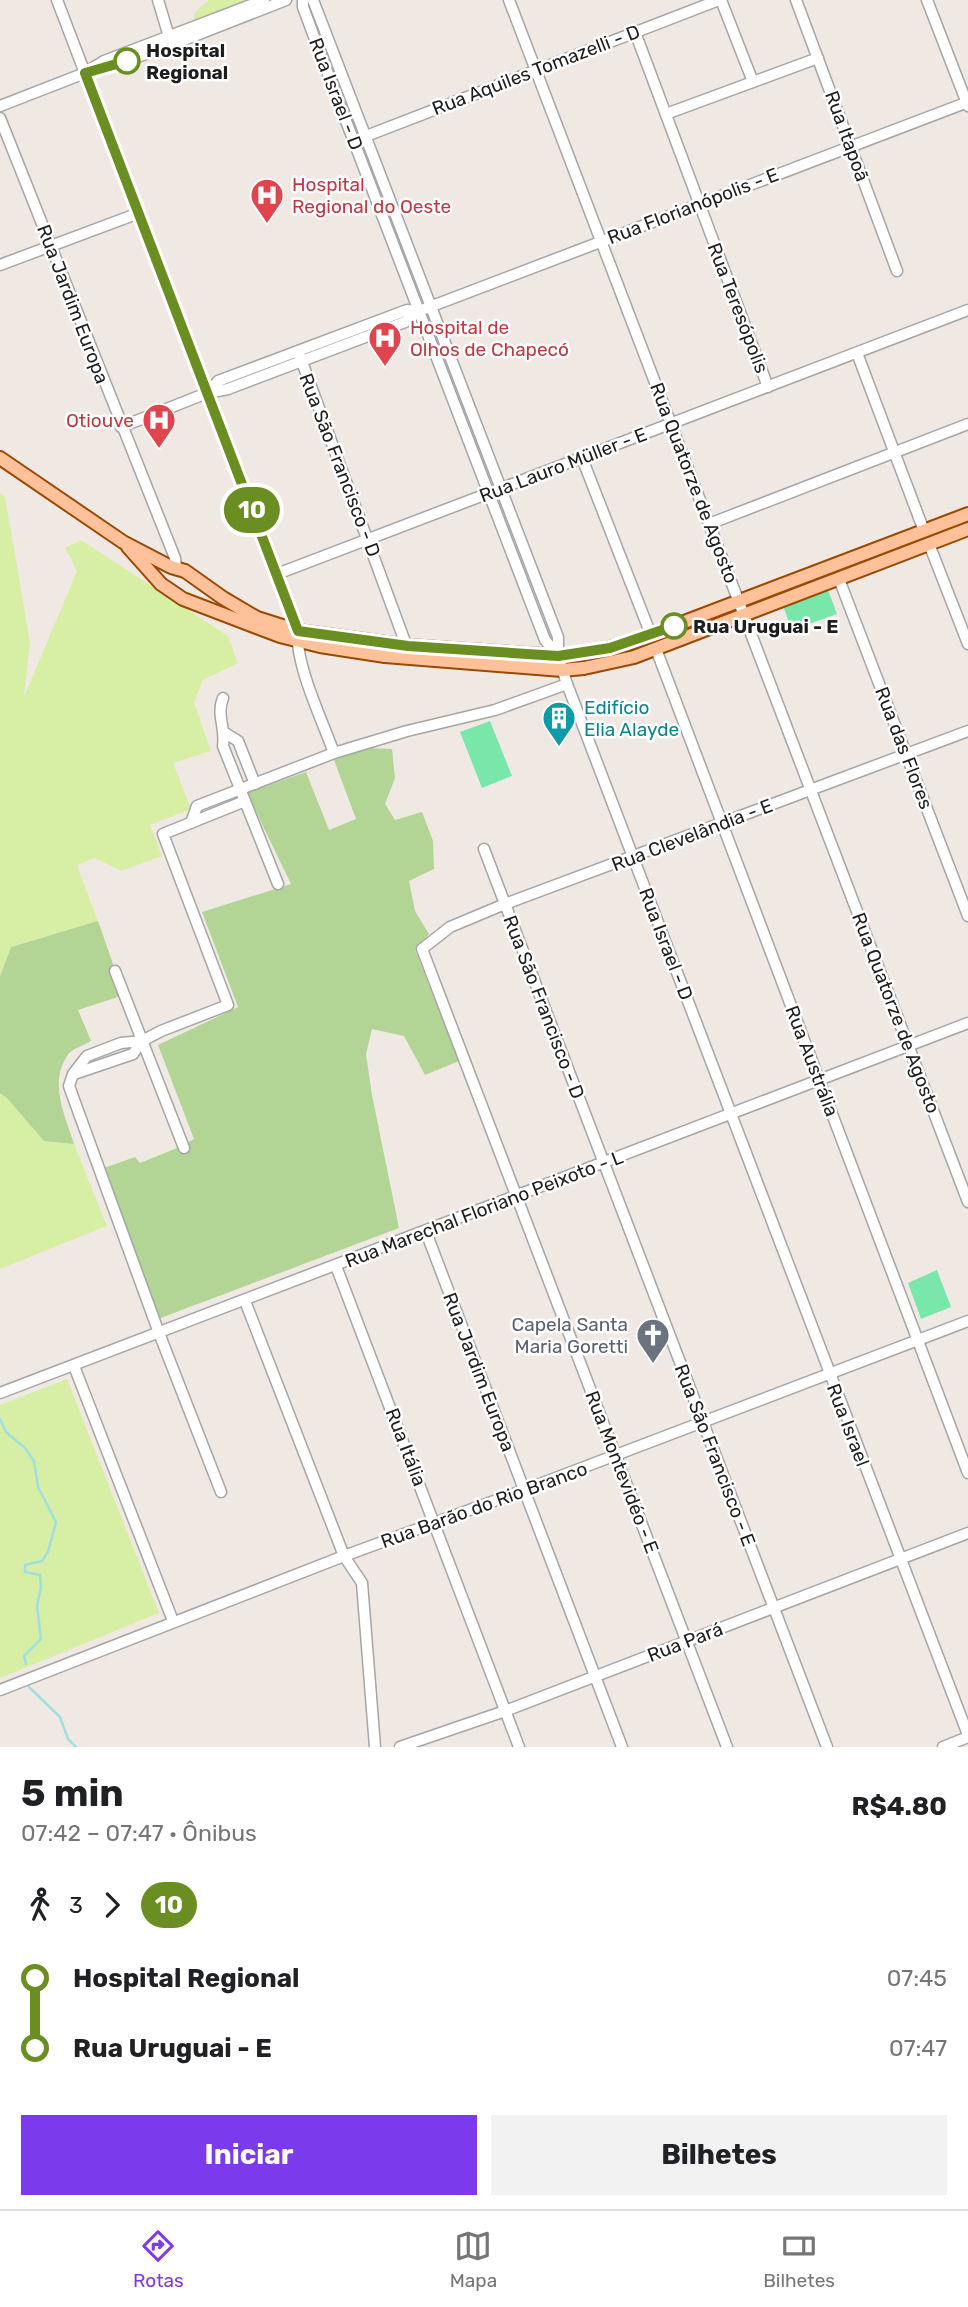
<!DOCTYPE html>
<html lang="pt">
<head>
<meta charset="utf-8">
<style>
	:root { --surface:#fff; --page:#f2f2f2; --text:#202124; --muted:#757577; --line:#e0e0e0; --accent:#7c3aed }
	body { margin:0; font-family:Rubik,sans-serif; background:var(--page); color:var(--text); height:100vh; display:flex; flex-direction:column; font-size:26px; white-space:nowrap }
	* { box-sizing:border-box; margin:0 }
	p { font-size:23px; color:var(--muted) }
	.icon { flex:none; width:38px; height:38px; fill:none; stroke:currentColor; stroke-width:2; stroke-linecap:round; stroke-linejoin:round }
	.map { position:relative; height:1747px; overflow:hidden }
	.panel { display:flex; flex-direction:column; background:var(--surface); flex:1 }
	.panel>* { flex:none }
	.badge { padding:0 14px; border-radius:23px; font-size:24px; line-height:46px }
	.map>.badge { position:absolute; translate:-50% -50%; box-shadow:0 0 0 4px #fff }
	.legs { display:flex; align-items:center; gap:10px; height:77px; padding:0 21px; font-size:23px }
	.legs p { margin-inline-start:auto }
	.headline { display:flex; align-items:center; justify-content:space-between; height:119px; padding:0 21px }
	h1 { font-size:38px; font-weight:700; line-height:52px }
	.action { display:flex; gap:14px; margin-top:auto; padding:14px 21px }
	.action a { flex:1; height:80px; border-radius:0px; background:var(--accent); color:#fff; font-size:28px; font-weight:700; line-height:80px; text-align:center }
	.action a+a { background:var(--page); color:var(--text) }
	ul { padding:0 21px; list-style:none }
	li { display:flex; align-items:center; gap:24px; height:70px; font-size:26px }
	li i { display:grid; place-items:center; width:10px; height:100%; margin:0 9px; background:currentColor }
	li i::after { content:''; width:18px; height:18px; margin:-9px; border:5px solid; border-radius:50%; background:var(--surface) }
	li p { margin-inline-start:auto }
	li:first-child i { background:linear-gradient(#0000 50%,currentColor 0) }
	li:last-child i { background:linear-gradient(currentColor 50%,#0000 0) }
	.dock { display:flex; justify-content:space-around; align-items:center; height:98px; border-top:2px solid var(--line); background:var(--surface); font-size:19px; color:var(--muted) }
	.dock a { display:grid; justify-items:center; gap:4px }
	.dock .active { color:var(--accent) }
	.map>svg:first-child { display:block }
	.grass { fill:#d7efa4 }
	.forest { fill:#b2d494 }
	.pitch { fill:#79e7a9 }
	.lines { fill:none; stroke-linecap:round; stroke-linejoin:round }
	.stream { stroke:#9fdfe2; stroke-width:2.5 }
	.minor-casing { stroke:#a5a5a5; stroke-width:13 }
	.major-casing { stroke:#984a00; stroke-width:16 }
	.minor { stroke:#fff; stroke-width:10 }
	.major { stroke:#ffc199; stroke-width:12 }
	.line-1-casing { stroke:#fff; stroke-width:16 }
	.line-1 { stroke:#6b8e23; stroke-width:10 }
	.stop-1-dot { fill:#fff; stroke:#6b8e23; stroke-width:3.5 }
	.labels { text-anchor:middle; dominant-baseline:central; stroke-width:5; stroke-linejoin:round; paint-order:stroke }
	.stop-label { font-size:19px; font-weight:bold; fill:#1e1e1e; stroke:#fff; text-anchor:start }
	.street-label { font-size:19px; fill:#1e1e1e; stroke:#fff }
	.health-label { font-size:19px; fill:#be3a42; stroke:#fff; text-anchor:start }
	.culture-label { font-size:19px; fill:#0d838f; stroke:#fff; text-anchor:start }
	.worship-label { font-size:19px; fill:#5b616d; stroke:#fff; text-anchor:end }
</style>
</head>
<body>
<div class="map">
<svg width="968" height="1747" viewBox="0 0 968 1747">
	<rect width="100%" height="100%" fill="#f0e9e3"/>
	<!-- grass -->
	<g class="grass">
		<path d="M209,0H258L193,25L195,12Z"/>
		<path d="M0,493L5,497L30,642L24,697L77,571L65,548L81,540L228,636L238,663L203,680L194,702L211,751L173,763L191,809L150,825L162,856L121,871L95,858L77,865L98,921L11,947L0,976Z"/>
		<path d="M0,1093L7,1098L44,1141L74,1144L107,1226L0,1269Z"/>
		<path d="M67,1379L159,1613L0,1678V1405Z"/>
	</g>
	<!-- forest -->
	<g class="forest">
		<path d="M367,748L392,749L395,778L385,804L395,820L422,812L433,841L434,869L409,881L415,911L429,934L415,950L459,1061L425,1075L404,1036L372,1029L366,1054L372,1095L399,1228L158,1319L104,1168L135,1157L140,1163L177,1148L194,1139L158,1045L238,1007L202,912L291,884L247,793L306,772L329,830L356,819L334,760Z"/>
		<path d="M98,921L124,995L78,1010L91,1041C84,1045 71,1049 67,1056C49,1083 65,1116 74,1144L44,1141L7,1098L0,1093V976L11,947Z"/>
	</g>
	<!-- pitch -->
	<g class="pitch">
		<path d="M828,590L837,614L792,630L783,606Z"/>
		<path d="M490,721L512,776L482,788L460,732Z"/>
		<path d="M937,1270L951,1307L921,1319L908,1283Z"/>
	</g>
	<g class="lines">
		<!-- stream -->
		<g class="stream">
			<path d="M0,1419L6,1432L25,1448L34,1461L38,1487L56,1522L48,1552L42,1561L25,1565V1572L40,1575L41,1587L37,1606L41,1639L24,1656L26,1664"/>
			<path d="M29,1687L60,1717L68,1739L76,1747"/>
		</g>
		<defs>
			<g id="minor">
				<path d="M57,0L298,631C294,662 323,722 334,753"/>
				<path d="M158,0L170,40"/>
				<path d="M303,0V7L323,61L545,640L558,656"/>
				<path d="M313,0L558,637V656L567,684L968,1735"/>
				<path d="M509,0L968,1202"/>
				<path d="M721,0L753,82"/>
				<path d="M796,0L897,271"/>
				<path d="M927,0L968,106"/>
				<path d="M635,32L768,387"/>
				<path d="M91,69L104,61L264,0"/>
				<path d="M0,106L85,73L107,68L171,45L286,0"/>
				<path d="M666,114L818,58"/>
				<path d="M0,118L175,558L176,567"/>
				<path d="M361,138L719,0"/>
				<path d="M0,265L139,213"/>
				<path d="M298,351L408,650"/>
				<path d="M857,353L924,531"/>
				<path d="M208,392L218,381L407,310L419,311"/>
				<path d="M121,427L207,393L228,389L405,322L419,311L968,102"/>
				<path d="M582,458L651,635"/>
				<path d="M709,524L968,424"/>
				<path d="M929,544L968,644"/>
				<path d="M277,574L968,310"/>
				<path d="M839,579L968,916"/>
				<path d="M656,649L968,1473"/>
				<path d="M223,698C216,715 226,728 223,746L278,884"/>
				<path d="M225,733L238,741L255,784"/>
				<path d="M191,823L197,806L334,753L407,731L495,710L567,684"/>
				<path d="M484,849L827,1747"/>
				<path d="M115,971L184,1148"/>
				<path d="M74,1074L133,1054L142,1041"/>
				<path d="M426,1232L622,1747"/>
				<path d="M336,1266L519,1747"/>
				<path d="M245,1301L344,1556L362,1583L375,1747"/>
				<path d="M74,1366L173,1621"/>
				<path d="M0,1393L968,1023"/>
				<path d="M221,1492L159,1333L69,1086L73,1074L87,1056L121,1043L142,1041L161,1031L228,1005L163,834L245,801"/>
				<path d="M0,1690L344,1556L524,1490L968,1321"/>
				<path d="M400,1747L505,1711L968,1533"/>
				<path d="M727,1747L422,949L450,927L505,904L968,731"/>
				<path d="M943,1747L968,1737"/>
			</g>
			<g id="major">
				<path d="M0,458L123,542L171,567L185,571L223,598L257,618L298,631L408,646L558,656L590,653L629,643L968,514"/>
				<path d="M128,547L161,584L183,599L280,636L320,646L385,656L562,670L584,668L634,657L968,529"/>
			</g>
		</defs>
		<!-- minor casing -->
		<use href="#minor" class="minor-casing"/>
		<!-- major casing -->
		<use href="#major" class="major-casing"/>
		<!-- minor -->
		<use href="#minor" class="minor"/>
		<!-- major -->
		<use href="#major" class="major"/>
	</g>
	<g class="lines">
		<defs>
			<path id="line-1" d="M127,61L85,73L298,631L408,646L558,656L610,648L674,626"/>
		</defs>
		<!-- line-1 casing -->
		<use href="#line-1" class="line-1-casing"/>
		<!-- line-1 -->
		<use href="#line-1" class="line-1"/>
	</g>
	<!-- icons -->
	<defs>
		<symbol id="hospital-pin" viewBox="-11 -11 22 30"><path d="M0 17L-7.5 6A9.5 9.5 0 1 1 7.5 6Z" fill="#e0444e" stroke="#fff"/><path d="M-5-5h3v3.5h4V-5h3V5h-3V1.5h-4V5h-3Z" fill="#fff"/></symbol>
		<symbol id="building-pin" viewBox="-11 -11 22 30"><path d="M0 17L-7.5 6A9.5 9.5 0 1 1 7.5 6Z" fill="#0f9aa8" stroke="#fff"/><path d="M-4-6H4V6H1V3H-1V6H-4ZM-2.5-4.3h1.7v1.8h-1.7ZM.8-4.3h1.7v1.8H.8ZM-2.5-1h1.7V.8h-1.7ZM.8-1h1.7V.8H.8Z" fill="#fff"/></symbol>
		<symbol id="church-pin" viewBox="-11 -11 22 30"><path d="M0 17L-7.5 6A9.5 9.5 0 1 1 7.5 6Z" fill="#6b7280" stroke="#fff"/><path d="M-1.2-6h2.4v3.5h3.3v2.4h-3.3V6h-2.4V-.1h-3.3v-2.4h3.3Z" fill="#fff"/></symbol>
	</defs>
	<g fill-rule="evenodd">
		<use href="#hospital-pin" x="248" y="176" width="38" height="52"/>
		<use href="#hospital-pin" x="366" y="319" width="38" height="52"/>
		<use href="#hospital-pin" x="140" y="401" width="38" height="52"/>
		<use href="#building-pin" x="540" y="699" width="38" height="52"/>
		<use href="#church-pin" x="634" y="1316" width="38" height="52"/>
	</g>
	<!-- markers -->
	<g class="stop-1-dot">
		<circle cx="127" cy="61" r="12"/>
		<circle cx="674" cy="626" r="12"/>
	</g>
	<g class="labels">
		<!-- stop labels -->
		<g class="stop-label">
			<text x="146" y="50">Hospital<tspan x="146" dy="22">Regional</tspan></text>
			<text x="693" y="626">Rua Uruguai - E</text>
		</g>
		<!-- street labels -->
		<g class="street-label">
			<text transform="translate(536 70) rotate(-21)">Rua Aquiles Tomazelli - D</text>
			<text transform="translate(336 94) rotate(69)">Rua Israel - D</text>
			<text transform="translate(847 136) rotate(70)">Rua Itapoã</text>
			<text transform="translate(693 206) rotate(-21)">Rua Florianópolis - E</text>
			<text transform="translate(73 304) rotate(69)">Rua Jardim Europa</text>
			<text transform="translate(738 308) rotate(69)">Rua Teresópolis</text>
			<text transform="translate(340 465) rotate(69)">Rua São Francisco - D</text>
			<text transform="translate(563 465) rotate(-21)">Rua Lauro Müller - E</text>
			<text transform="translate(694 483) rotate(69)">Rua Quatorze de Agosto</text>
			<text transform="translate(904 748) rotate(69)">Rua das Flores</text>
			<text transform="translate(692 835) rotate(-21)">Rua Clevelândia - E</text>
			<text transform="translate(666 944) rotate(69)">Rua Israel - D</text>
			<text transform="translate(544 1007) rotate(69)">Rua São Francisco - D</text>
			<text transform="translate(896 1013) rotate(69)">Rua Quatorze de Agosto</text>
			<text transform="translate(812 1061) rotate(69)">Rua Austrália</text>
			<text transform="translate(484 1209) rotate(-21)">Rua Marechal Floriano Peixoto - L</text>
			<text transform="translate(479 1372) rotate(69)">Rua Jardim Europa</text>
			<text transform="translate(848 1425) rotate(69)">Rua Israel</text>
			<text transform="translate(406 1447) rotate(69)">Rua Itália</text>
			<text transform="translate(715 1455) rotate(69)">Rua São Francisco - E</text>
			<text transform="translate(622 1472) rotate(69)">Rua Montevidéo - E</text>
			<text transform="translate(484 1505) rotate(-20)">Rua Barão do Rio Branco</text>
			<text transform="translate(685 1642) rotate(-21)">Rua Pará</text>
		</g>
		<!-- health labels -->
		<g class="health-label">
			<text x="292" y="184">Hospital<tspan x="292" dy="22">Regional do Oeste</tspan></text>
			<text x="410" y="327">Hospital de<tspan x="410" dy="22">Olhos de Chapecó</tspan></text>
			<text x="134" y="420" text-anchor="end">Otiouve</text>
		</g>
		<!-- culture labels -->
		<g class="culture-label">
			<text x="584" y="707">Edifício<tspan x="584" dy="22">Elia Alayde</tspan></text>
		</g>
		<!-- worship labels -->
		<g class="worship-label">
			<text x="628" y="1324">Capela Santa<tspan x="628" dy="22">Maria Goretti</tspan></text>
		</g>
	</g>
</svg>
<b class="badge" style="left:252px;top:510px;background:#6b8e23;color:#fff">10</b>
</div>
<section class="panel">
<div class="headline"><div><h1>5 min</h1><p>07:42 – 07:47 · Ônibus</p></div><b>R$4.80</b></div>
<div class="legs"><svg class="icon" aria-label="walk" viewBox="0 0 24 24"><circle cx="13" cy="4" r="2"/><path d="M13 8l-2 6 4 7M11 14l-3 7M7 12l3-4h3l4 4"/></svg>3<svg class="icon" aria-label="forward" viewBox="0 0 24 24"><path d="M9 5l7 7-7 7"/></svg><b class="badge" style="background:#6b8e23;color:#fff">10</b></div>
<ul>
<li><i style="color:#6b8e23"></i><b>Hospital Regional</b><p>07:45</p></li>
<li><i style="color:#6b8e23"></i><b>Rua Uruguai - E</b><p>07:47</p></li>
</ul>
<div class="action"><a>Iniciar</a><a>Bilhetes</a></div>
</section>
<nav class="dock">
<a class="active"><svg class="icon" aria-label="directions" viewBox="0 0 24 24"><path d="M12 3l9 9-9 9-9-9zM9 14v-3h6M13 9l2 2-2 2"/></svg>Rotas</a>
<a><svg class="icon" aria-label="map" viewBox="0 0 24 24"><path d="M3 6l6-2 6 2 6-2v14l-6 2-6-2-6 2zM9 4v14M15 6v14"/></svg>Mapa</a>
<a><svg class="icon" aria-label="tickets" viewBox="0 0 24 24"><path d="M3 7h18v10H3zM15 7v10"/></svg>Bilhetes</a>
</nav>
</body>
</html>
